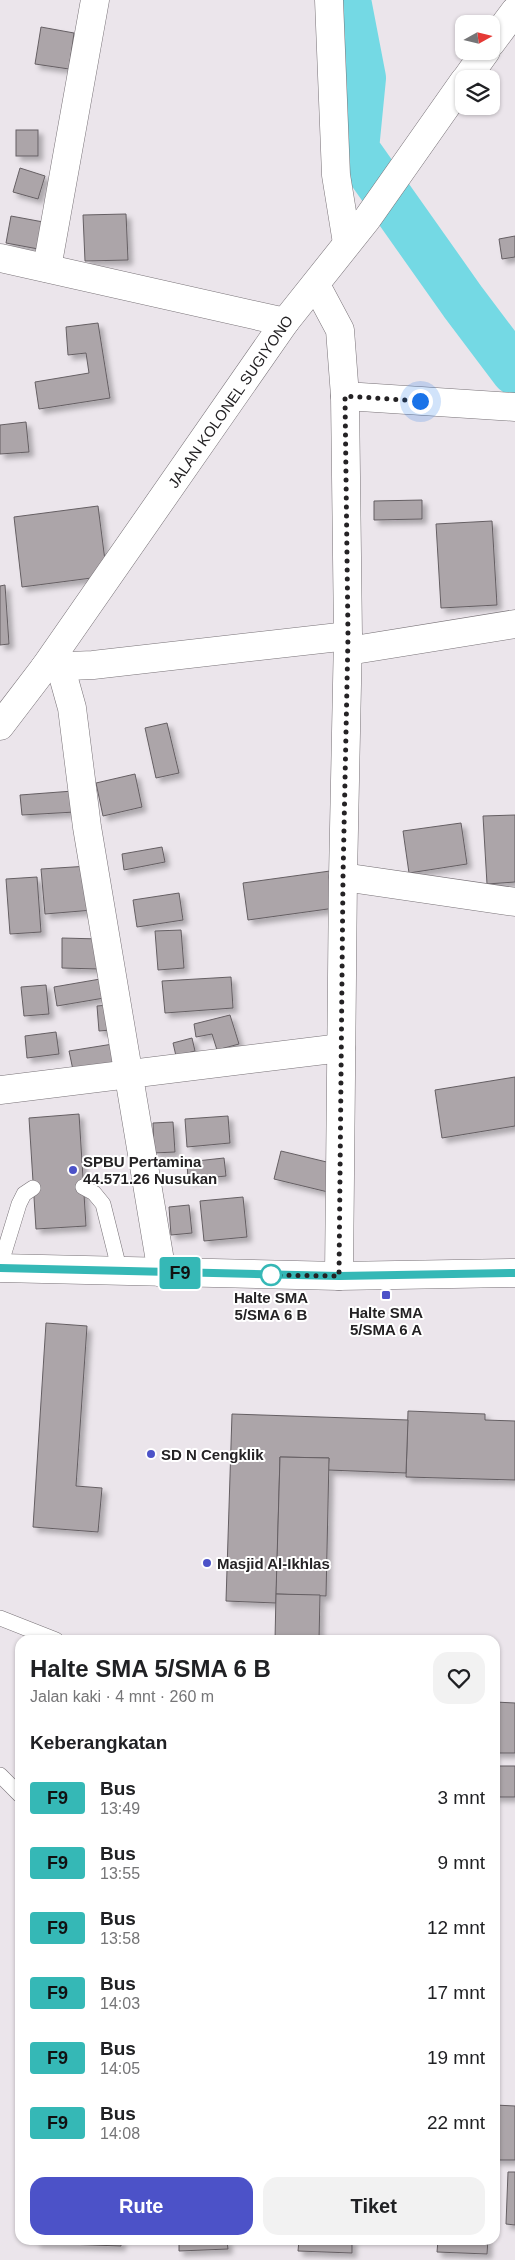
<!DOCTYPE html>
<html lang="id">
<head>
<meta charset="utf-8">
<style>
	:root { --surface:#fff; --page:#f2f2f2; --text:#202124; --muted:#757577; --accent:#4c52c8 }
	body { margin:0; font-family:Arial,sans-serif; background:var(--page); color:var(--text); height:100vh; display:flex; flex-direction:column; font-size:19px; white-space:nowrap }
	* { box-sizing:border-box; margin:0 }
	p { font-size:16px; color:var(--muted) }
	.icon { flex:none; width:28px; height:28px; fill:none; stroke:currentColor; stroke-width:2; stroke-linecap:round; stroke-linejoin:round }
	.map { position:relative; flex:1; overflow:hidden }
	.sheet { position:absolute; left:15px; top:1635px; width:485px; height:610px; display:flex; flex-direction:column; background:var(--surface); border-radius:15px; box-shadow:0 1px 4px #0004 }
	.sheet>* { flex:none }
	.badge { padding:0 10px; border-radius:4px; font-size:18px; line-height:32px }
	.needle { width:32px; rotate:82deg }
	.buttons { position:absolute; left:455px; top:15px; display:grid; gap:10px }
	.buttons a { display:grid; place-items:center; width:45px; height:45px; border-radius:10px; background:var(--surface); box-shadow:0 1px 4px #0004; font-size:25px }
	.you { position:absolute; width:25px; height:25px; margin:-12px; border:4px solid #fff; border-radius:50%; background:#1a73e8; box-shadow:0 0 0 8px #1a73e833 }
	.map>.badge { position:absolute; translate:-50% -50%; box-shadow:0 0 0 2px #fff }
	h2 { padding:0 15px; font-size:19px; line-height:45px }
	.round { display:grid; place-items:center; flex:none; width:52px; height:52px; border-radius:15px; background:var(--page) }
	.headline { display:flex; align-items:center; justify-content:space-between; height:85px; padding:0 15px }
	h1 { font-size:24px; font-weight:700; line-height:38px }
	.primary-button { display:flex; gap:10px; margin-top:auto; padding:10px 15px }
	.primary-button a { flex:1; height:58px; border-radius:15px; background:var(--accent); color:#fff; font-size:20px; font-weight:700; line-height:58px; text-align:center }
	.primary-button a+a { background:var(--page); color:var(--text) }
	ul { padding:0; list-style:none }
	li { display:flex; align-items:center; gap:15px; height:65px; padding:0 15px }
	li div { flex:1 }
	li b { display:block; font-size:19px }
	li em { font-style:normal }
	li .badge { min-width:55px; font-weight:700; text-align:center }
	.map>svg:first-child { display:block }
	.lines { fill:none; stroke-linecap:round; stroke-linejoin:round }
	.river { stroke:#74d9e4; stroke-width:48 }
	.building { fill:#aca5a9; stroke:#655f63; filter:url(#shadow) }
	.lane-casing { stroke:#787277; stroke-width:16 }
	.street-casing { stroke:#787277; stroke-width:29 }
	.secondary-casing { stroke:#787277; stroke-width:29 }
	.primary-casing { stroke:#787277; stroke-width:29 }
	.lane { stroke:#fff; stroke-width:15 }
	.street { stroke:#fff; stroke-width:28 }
	.secondary { stroke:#fff; stroke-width:28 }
	.primary { stroke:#fff; stroke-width:28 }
	.line-casing { stroke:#fff; stroke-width:11 }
	.line { stroke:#35b8b6; stroke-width:8 }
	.walk { stroke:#242224; stroke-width:5; stroke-dasharray:0 9 }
	.poi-dot { fill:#4c52c8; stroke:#fff; stroke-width:2 }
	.stop-dot { fill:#fff; stroke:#35b8b6; stroke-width:2.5 }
	.labels { text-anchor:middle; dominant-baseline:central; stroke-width:4; stroke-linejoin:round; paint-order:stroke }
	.street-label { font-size:15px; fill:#242224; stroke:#fff }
	.poi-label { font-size:15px; font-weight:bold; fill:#242224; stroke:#fff; text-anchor:start }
	.stop-label { font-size:15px; font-weight:bold; fill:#242224; stroke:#fff }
</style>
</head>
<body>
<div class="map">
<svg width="515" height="2260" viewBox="0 0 515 2260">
	<defs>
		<filter id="shadow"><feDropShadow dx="4.5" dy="4.5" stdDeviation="2.5" flood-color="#0004"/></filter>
	</defs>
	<rect width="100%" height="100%" fill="#ebe5eb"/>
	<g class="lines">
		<!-- river -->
		<path class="river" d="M347,0L362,78L355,149L463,302L515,371"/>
	</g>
	<!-- building -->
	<g class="building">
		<path d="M41,27L74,33L69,69L35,64Z"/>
		<rect x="16" y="130" width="22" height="26"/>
		<path d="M20,168L45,176L38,199L13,192Z"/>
		<path d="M126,214L128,260L85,261L83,215Z"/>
		<path d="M11,216L54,224L49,251L6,243Z"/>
		<path d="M515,236V257L502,259L499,239Z"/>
		<path d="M98,323L110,398L39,409L35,382L89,373L86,353L68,355L66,327Z"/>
		<path d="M26,422L29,452L0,454V425Z"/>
		<path d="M422,500V519L374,520V501Z"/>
		<path d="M98,506L107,576L22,587L14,517Z"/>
		<path d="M492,521L497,605L441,608L436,524Z"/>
		<path d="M5,585L9,644L0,645V586Z"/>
		<path d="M167,723L179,773L156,778L145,728Z"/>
		<path d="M135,774L142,807L103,816L96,783Z"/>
		<path d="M73,791L75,812L22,815L20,795Z"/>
		<path d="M515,815V882L487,884L483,816Z"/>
		<path d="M461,823L467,864L409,873L403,831Z"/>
		<path d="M162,847L165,862L124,870L122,854Z"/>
		<path d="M89,866L93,910L45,914L41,869Z"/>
		<path d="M330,871L335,908L248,920L243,883Z"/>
		<path d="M37,877L41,932L10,934L6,879Z"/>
		<path d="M179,893L183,920L137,927L133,900Z"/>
		<path d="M181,930L184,968L158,970L155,931Z"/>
		<path d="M62,938L100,939L99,969L62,968Z"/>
		<path d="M231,977L233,1008L165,1013L162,981Z"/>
		<path d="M106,978L110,997L57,1006L54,987Z"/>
		<path d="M46,985L49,1014L24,1016L21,987Z"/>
		<path d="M108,1005L111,1030L99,1031L97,1006Z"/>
		<path d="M230,1015L239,1044L217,1050L212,1034L196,1037L194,1024Z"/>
		<path d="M56,1032L59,1054L27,1058L25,1036Z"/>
		<path d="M192,1038L195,1051L176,1056L173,1043Z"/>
		<path d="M113,1044L116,1062L73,1070L69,1051Z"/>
		<path d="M515,1077V1126L442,1138L435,1090Z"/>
		<path d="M79,1114L86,1226L36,1229L29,1118Z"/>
		<path d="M228,1116L230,1143L187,1147L185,1119Z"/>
		<path d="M173,1122L175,1152L154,1153L153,1123Z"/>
		<path d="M281,1151L335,1164L328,1192L274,1179Z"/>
		<path d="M224,1158L226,1176L188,1180L187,1162Z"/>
		<path d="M243,1197L247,1237L204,1241L200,1201Z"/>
		<path d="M189,1205L192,1233L171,1235L169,1207Z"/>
		<path d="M46,1323L87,1326L76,1486L102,1488L98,1532L33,1527Z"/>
		<path d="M408,1411L485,1414V1420L515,1421V1480L406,1477Z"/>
		<path d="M232,1414L408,1420L406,1473L328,1470L329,1458L280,1457L276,1603L226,1601Z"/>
		<path d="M280,1457L329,1458L326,1596L276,1594Z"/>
		<path d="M276,1594L320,1595L319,1640H275Z"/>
		<path d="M495,1702L515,1703V1753H495Z"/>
		<rect x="495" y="1766" width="20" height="31"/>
		<path d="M495,2105L515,2106V2160H495Z"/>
		<path d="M508,2172H515V2225L506,2224Z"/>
		<path d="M36,2240H121V2246L35,2243Z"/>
		<path d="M179,2240H227L228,2249L179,2251Z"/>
		<path d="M299,2240H352V2253L298,2251Z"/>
		<path d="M438,2240H488L487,2254L437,2252Z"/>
	</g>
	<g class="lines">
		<defs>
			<g id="lane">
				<path d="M83,1187L94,1193L103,1204L120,1272"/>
				<path d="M0,1266L19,1204L24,1194L33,1188"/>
				<path d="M0,1618L56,1640"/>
				<path d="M0,1775L20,1795"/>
			</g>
			<g id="street">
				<path d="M329,0L336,175L347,243"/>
				<path d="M0,258L285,322"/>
				<path d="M47,268L95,0"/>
				<path d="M316,285L340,330L345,396L348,636L343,877L339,1276"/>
				<path d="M345,396L515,407"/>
				<path d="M348,651L515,624"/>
				<path d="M60,665L72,708L87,827L162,1273"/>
				<path d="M45,667L93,665L348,636"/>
				<path d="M343,877L515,902"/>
				<path d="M0,1090L341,1048"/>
			</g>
			<path id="secondary" d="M0,1268L339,1276L515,1273"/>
			<g id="primary">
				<path d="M491,43L515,11"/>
				<path d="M466,79L486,51"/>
				<path id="s1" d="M0,726L45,667L285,322L367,219L464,81"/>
			</g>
		</defs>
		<!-- lane casing -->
		<use href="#lane" class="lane-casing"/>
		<!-- street casing -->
		<use href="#street" class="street-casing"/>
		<!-- secondary casing -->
		<use href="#secondary" class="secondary-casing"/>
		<!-- primary casing -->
		<use href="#primary" class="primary-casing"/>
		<!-- lane -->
		<use href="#lane" class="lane"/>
		<!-- street -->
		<use href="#street" class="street"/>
		<!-- secondary -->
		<use href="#secondary" class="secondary"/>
		<!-- primary -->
		<use href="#primary" class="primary"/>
	</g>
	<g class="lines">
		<defs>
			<path id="line" d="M0,1268L339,1276L515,1273"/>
		</defs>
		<!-- line casing -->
		<use href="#line" class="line-casing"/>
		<!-- line -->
		<use href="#line" class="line"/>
		<!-- walk -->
		<path class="walk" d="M271,1275L339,1276L343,877L348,636L345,396L420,401"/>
	</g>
	<!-- markers -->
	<g class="poi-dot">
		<circle cx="73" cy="1170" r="5"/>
		<rect x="381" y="1290" width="10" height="10" rx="2.5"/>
		<circle cx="151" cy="1454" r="5"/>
		<circle cx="207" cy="1563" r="5"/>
	</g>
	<circle class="stop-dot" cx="271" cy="1275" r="10"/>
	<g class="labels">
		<!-- street labels -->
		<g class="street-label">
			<text stroke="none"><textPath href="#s1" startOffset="398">JALAN KOLONEL SUGIYONO</textPath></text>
		</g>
		<!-- poi labels -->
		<g class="poi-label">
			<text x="83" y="1161">SPBU Pertamina<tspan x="83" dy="17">44.571.26 Nusukan</tspan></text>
			<text x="386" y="1312" text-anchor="middle">Halte SMA<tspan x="386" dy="17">5/SMA 6 A</tspan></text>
			<text x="161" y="1454">SD N Cengklik</text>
			<text x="217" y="1563">Masjid Al-Ikhlas</text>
		</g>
		<!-- stop labels -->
		<g class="stop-label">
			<text x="271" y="1297">Halte SMA<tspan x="271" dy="17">5/SMA 6 B</tspan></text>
		</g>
	</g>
</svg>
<div class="buttons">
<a><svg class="needle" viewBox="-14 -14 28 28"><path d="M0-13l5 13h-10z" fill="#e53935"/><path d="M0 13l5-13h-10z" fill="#757577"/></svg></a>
<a><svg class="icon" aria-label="layers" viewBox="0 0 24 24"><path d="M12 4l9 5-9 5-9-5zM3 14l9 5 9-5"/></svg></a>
</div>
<div class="you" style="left:420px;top:401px"></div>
<b class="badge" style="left:180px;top:1273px;background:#35b8b6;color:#111">F9</b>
<section class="sheet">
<div class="headline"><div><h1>Halte SMA 5/SMA 6 B</h1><p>Jalan kaki · 4 mnt · 260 m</p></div><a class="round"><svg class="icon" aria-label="heart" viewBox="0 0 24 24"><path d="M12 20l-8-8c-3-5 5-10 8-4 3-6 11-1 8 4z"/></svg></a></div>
<h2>Keberangkatan</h2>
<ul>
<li><span class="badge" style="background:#35b8b6;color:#111">F9</span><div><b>Bus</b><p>13:49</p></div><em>3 mnt</em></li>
<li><span class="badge" style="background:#35b8b6;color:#111">F9</span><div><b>Bus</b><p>13:55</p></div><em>9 mnt</em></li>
<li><span class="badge" style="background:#35b8b6;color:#111">F9</span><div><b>Bus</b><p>13:58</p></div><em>12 mnt</em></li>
<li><span class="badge" style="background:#35b8b6;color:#111">F9</span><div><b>Bus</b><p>14:03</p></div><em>17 mnt</em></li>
<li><span class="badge" style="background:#35b8b6;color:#111">F9</span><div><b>Bus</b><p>14:05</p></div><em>19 mnt</em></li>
<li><span class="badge" style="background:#35b8b6;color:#111">F9</span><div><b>Bus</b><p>14:08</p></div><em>22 mnt</em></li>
</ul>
<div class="primary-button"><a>Rute</a><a>Tiket</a></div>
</section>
</div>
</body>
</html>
